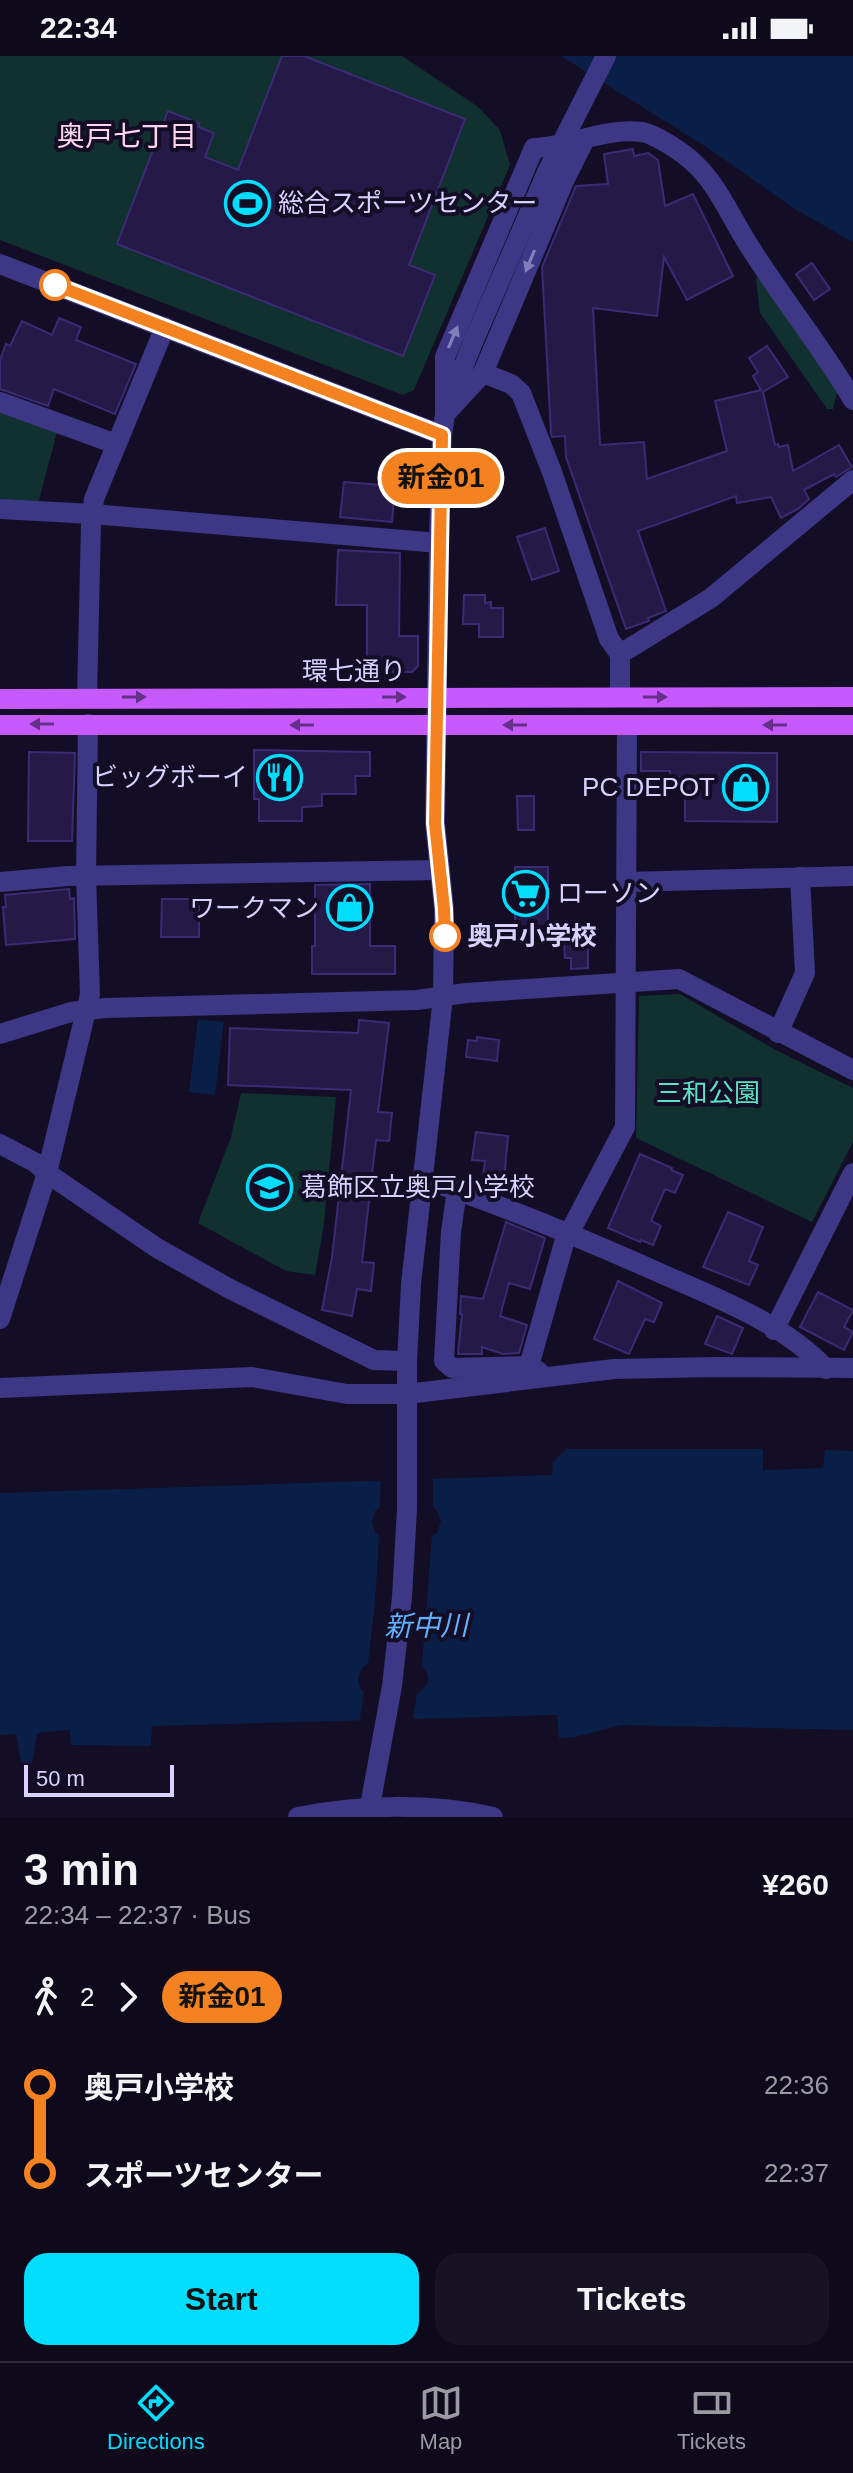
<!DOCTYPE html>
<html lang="en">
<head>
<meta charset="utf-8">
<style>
	:root { --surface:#0e0a1c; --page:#171325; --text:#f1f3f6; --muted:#9b9aa3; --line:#2e2b3b; --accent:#00ddfd }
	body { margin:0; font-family:Arial,"Noto Sans JP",sans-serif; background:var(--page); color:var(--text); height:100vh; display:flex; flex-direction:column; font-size:30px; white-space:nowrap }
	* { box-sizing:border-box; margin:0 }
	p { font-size:26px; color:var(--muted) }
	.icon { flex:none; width:44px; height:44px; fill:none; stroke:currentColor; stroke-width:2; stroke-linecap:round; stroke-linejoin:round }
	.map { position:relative; height:1761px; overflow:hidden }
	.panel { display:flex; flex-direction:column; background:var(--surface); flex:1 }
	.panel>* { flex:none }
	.badge { padding:0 16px; border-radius:26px; font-size:28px; line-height:52px }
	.scale { position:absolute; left:24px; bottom:20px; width:150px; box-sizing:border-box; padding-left:8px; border:4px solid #d9d2ff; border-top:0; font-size:22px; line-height:28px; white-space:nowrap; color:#d9d2ff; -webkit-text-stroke:6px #130e26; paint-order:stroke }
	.map>.badge { position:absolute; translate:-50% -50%; box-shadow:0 0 0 4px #fff }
	.legs { display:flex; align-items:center; gap:12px; height:88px; padding:0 24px; font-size:26px }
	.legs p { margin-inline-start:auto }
	.head { display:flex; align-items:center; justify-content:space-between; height:136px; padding:0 24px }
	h1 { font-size:44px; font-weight:800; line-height:60px }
	.action { display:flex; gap:16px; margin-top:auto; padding:16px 24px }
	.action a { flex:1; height:92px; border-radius:24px; background:var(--accent); color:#111; font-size:32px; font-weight:800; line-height:92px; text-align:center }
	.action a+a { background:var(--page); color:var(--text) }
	ul { padding:0 24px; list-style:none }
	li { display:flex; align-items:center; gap:28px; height:88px; font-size:30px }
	li i { display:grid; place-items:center; width:12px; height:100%; margin:0 10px; background:currentColor }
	li i::after { content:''; width:20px; height:20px; margin:-10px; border:6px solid; border-radius:50%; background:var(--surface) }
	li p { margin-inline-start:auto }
	li:first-child i { background:linear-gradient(#0000 50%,currentColor 0) }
	li:last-child i { background:linear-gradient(currentColor 50%,#0000 0) }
	.status { display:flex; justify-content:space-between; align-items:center; height:56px; padding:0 40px; background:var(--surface); direction:ltr }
	.status svg { height:22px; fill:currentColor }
	.tabs { display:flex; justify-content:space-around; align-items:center; height:112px; border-top:2px solid var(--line); background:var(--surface); font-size:22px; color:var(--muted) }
	.tabs a { display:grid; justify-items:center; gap:4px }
	.tabs .active { color:var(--accent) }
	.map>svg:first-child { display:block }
	.green { fill:#113030 }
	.water { fill:#0a1f48 }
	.pier { fill:#130e26 }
	.building { fill:#241947; stroke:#3b2b74; stroke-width:2 }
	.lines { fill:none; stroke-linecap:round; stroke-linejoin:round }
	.minor { stroke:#3d3786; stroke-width:20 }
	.tertiary { stroke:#3d3786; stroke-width:20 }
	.primary { stroke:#c659ff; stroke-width:20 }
	.oneway { fill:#837dbc }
	.oneway2 { fill:#643088 }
	.line-1-casing { stroke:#fff; stroke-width:18 }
	.line-1 { stroke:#f58220; stroke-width:12 }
	.stop-1-dot { fill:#fff; stroke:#f58220; stroke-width:4 }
	.labels { text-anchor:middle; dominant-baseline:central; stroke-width:8; stroke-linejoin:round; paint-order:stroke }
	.poi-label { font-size:26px; fill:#d9d2ff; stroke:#130e26; text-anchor:start }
	.street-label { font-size:26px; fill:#d9d2ff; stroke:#130e26 }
	.stop-label { font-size:26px; font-weight:bold; fill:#d9d2ff; stroke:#130e26; text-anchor:start }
	.park-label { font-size:26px; fill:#5ae3c5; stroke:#130e26 }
	.neighbourhood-label { font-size:28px; fill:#ffd4ee; stroke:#130e26 }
	.water-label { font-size:28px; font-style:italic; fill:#60b1ff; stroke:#130e26 }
</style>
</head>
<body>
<div class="status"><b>22:34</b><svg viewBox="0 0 49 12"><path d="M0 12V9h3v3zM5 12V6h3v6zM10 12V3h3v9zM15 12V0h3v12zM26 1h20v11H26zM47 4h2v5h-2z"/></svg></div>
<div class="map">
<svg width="853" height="1761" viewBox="0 0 853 1761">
	<rect width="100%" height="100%" fill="#130e26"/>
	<!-- green -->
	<g class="green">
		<path d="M0,0H402L477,50L500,74L510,109L414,334L403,339L0,184Z"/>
		<path d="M760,219L832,326L837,337L833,353H827L760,257L756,223Z"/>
		<path d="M0,352L58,372L38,448L0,446Z"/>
		<path d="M680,938L774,993L853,1032V1086L812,1166L636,1082L639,940Z"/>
		<path d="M241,1037L336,1041L324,1168L315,1219L286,1215L198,1167L231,1081Z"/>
	</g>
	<!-- water -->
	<g class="water">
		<path d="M561,0H853V186L795,153L708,92Z"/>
		<path d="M198,963L224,966L215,1039L189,1036Z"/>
		<path d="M566,1393H763V1414L823,1412L825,1394L853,1395V1674L621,1669L575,1681L559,1682L557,1659L152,1670L151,1690L71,1689L70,1674L37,1677L32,1707L21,1706L16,1678L0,1679V1437L552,1419L553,1406Z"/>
	</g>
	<!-- pier -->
	<path class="pier" d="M433,1419V1451L437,1454L441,1465L437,1477L432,1480L422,1609L428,1619V1625L426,1630L417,1638L412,1667L359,1668L364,1636L360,1632L358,1621L363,1611L368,1608L375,1545L379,1480L375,1476L372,1466L375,1455L380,1451L381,1420Z"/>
	<!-- building -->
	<g class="building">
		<path d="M282,0H304L465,63L409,209L435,219L403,300L117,188L168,55L199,67L198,71L214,77L205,101L238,114Z"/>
		<path d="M633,93L634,100L648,97L658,104L665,150L693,138L733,220L687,244L664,201L657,260L593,252L600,389L644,386L647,423L727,395L715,345L761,334L753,320L758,316L749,302L767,290L788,321L763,336L775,389L778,388L779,391L788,389L793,415L839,389L852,411L836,421L834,418L804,434L809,443L798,453L781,462L771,441L737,447L736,440L638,475L666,555L648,562L649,565L626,573L566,401L565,380L552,381L551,377L542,211L576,130L608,128L604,98Z"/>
		<path d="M812,207L830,233L814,244L796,218Z"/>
		<path d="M59,262L81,271L76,284L136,308L115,358L54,333L48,350L0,333V304L6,288L10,290L22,265L52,279Z"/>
		<path d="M344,426L395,430L392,466L340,461Z"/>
		<path d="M545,472L559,515L532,524L517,481Z"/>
		<path d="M338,494L400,497L399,580H418V610L412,616H367V549H336Z"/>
		<path d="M464,539H485V547L491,546V552H503V581H479V568H463Z"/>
		<path d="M254,694L370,696V720H355L356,738H322V750L302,751V765H259V743H254Z"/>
		<path d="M29,696L75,697L72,785H28Z"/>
		<path d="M641,696L777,697V766L685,765V721H670V715H641Z"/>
		<path d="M517,740H534V774H518Z"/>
		<path d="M515,811H548V880H527V870H515Z"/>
		<path d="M370,828V890H395V918H312V890H315V829Z"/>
		<path d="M69,833L70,843L74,842L75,883L6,889L3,851H6L5,839Z"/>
		<path d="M162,843H199V881H161Z"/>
		<path d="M563,871H588V912L571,913V902H565Z"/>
		<path d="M359,964L389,967L378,1056L392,1057L389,1085L376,1084L362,1206L374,1207L371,1235L357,1233L352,1260L322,1254L332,1201L351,1034L228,1029L230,972L358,977Z"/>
		<path d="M477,981L499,984L497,1005L466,1001L468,984L477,985Z"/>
		<path d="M476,1076L508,1080L503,1134L482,1130L485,1105L472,1104Z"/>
		<path d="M640,1098L672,1112L671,1114L683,1119L675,1137L665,1133L651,1165L661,1170L653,1189L641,1184L640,1186L608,1172Z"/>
		<path d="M728,1156L763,1171L749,1205L758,1209L749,1229L703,1211Z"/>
		<path d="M506,1166L545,1182L530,1233L509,1227L500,1260L527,1269L519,1297L503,1298L482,1291V1298H458L462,1258H460L461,1240L483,1243Z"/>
		<path d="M618,1225L662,1247L654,1266L645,1263L629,1298L594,1283Z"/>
		<path d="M818,1236L853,1254L844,1271L853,1276L844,1294L800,1271Z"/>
		<path d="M717,1260L743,1272L732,1298L705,1288Z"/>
	</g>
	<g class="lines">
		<!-- minor -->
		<g class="minor">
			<path d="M483,317L511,328L521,337L552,416L609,583L620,598V641"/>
			<path d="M0,346L116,388"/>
			<path d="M448,355L483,317L564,125L585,83"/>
			<path d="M445,358V301L534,92C570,91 605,71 642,76C655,78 684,97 694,107C718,129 730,160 748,188C781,241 821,290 853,344"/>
			<path d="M0,453L92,458L439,487"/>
			<path d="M620,598L711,542L853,424"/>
			<path d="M87,641L91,467L94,443L165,271"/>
			<path d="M0,826L68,820L440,814"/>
			<path d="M628,826L853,820"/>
			<path d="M778,977L805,917L800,821"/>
			<path d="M0,978L71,956L105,952L417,944L466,937L679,923L853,1014"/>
			<path d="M0,1088L36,1107L47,1117L157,1192L230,1233L374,1304L407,1305"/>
			<path d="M423,1123C505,1150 584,1183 662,1218C717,1242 785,1268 826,1313"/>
			<path d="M457,1134L451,1176L444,1305L452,1312L526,1310"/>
			<path d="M0,1263L47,1117L90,938L86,820L88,668"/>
			<path d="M774,1274L853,1117"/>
			<path d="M544,1321L538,1315L529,1310L564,1187L625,1071L627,669"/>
			<path d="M0,1332L252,1321L347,1338H407L614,1313L715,1311L853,1312"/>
			<path d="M298,1761C361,1748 430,1747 493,1761"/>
		</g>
		<!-- tertiary -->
		<g class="tertiary">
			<path d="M0,208L442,379"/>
			<path d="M368,1761L392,1630L402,1541L407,1453V1305L411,1228L443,941L444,853L435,767L439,487L442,379L445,358L473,286L548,114L606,0"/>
		</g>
		<!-- primary -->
		<g class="primary">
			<path d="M0,643L853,641"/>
			<path d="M0,669H853"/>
		</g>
	</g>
	<!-- one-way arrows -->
	<defs><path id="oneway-solid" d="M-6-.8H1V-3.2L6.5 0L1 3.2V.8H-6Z" transform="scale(2)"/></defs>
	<g class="oneway">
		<use href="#oneway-solid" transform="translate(530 205) rotate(113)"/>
		<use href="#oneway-solid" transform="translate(453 281) rotate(-67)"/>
	</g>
	<g class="oneway2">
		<use href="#oneway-solid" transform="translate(134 641)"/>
		<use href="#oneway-solid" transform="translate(394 641)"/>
		<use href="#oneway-solid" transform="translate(655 641)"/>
		<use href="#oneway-solid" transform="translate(42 668) rotate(180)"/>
		<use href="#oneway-solid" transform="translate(302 669) rotate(-180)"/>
		<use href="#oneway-solid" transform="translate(515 669) rotate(180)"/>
		<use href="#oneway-solid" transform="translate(775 669) rotate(-180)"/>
	</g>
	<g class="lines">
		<defs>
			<path id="line-1" d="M55,229L442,379L435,767L444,853L445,880"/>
		</defs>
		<!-- line-1 casing -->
		<use href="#line-1" class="line-1-casing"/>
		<!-- line-1 -->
		<use href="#line-1" class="line-1"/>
	</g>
	<!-- icons -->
	<defs>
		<symbol id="stadium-ring" viewBox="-11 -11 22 22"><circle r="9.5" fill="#130e26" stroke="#00ddfd" stroke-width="1.5"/><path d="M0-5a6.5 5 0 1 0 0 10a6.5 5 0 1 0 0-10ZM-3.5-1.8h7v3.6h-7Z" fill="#00ddfd"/></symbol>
		<symbol id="restaurant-ring" viewBox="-11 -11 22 22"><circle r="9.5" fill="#130e26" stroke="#00ddfd" stroke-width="1.5"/><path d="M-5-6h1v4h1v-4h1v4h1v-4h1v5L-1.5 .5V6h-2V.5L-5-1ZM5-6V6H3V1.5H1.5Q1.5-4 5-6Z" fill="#00ddfd"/></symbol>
		<symbol id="shop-ring" viewBox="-11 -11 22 22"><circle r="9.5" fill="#130e26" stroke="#00ddfd" stroke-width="1.5"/><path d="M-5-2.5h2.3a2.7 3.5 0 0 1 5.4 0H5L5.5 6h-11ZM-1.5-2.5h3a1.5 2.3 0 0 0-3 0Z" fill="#00ddfd"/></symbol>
		<symbol id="supermarket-ring" viewBox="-11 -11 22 22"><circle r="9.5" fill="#130e26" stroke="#00ddfd" stroke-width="1.5"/><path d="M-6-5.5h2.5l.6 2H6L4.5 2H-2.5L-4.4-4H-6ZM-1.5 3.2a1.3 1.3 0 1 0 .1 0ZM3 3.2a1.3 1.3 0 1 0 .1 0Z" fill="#00ddfd"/></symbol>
		<symbol id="school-ring" viewBox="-11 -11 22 22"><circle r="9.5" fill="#130e26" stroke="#00ddfd" stroke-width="1.5"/><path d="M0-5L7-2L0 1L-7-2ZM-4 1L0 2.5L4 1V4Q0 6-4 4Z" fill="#00ddfd"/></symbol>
	</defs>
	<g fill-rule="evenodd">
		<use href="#stadium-ring" x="222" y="122" width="51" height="51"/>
		<use href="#restaurant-ring" x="254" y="696" width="51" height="51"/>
		<use href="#shop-ring" x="720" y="706" width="51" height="51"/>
		<use href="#supermarket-ring" x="500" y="812" width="51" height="51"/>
		<use href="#shop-ring" x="324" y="826" width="51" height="51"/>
		<use href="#school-ring" x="244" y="1106" width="51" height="51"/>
	</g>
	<!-- markers -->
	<g class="stop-1-dot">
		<circle cx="55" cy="229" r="14"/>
		<circle cx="445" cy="880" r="14"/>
	</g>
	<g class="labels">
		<!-- poi labels -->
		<g class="poi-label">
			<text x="278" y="147">総合スポーツセンター</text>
			<text x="248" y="721" text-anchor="end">ビッグボーイ</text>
			<text x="715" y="731" text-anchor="end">PC DEPOT</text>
			<text x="557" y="837">ローソン</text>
			<text x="319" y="852" text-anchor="end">ワークマン</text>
			<text x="301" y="1131">葛飾区立奥戸小学校</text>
		</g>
		<!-- street labels -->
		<g class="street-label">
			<text x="354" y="615">環七通り</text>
		</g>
		<!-- stop labels -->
		<g class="stop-label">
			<text x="467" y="880">奥戸小学校</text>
		</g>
		<!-- park labels -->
		<g class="park-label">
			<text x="708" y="1037">三和公園</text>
		</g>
		<!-- neighbourhood labels -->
		<g class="neighbourhood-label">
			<text x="127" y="80">奥戸七丁目</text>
		</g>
		<!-- water labels -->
		<g class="water-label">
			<text transform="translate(426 1570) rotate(-1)">新中川</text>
		</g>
	</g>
</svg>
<div class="scale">50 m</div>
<b class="badge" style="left:441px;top:422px;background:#f58220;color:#111">新金01</b>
</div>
<section class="panel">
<div class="head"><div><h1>3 min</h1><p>22:34 – 22:37 · Bus</p></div><b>¥260</b></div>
<div class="legs"><svg class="icon" aria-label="walk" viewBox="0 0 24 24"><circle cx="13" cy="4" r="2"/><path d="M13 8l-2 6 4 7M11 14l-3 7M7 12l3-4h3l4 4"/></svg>2<svg class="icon" aria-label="forward" viewBox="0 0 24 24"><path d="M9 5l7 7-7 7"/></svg><b class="badge" style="background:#f58220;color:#111">新金01</b></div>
<ul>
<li><i style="color:#f58220"></i><b>奥戸小学校</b><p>22:36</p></li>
<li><i style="color:#f58220"></i><b>スポーツセンター</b><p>22:37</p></li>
</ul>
<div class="action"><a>Start</a><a>Tickets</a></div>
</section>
<nav class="tabs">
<a class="active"><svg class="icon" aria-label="directions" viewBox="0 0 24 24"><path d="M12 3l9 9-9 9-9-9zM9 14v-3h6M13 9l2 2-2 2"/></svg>Directions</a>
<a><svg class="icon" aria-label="map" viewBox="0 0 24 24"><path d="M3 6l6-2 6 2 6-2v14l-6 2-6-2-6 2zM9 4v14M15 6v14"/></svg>Map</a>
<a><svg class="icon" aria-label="tickets" viewBox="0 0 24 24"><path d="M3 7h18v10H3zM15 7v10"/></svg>Tickets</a>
</nav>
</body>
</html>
